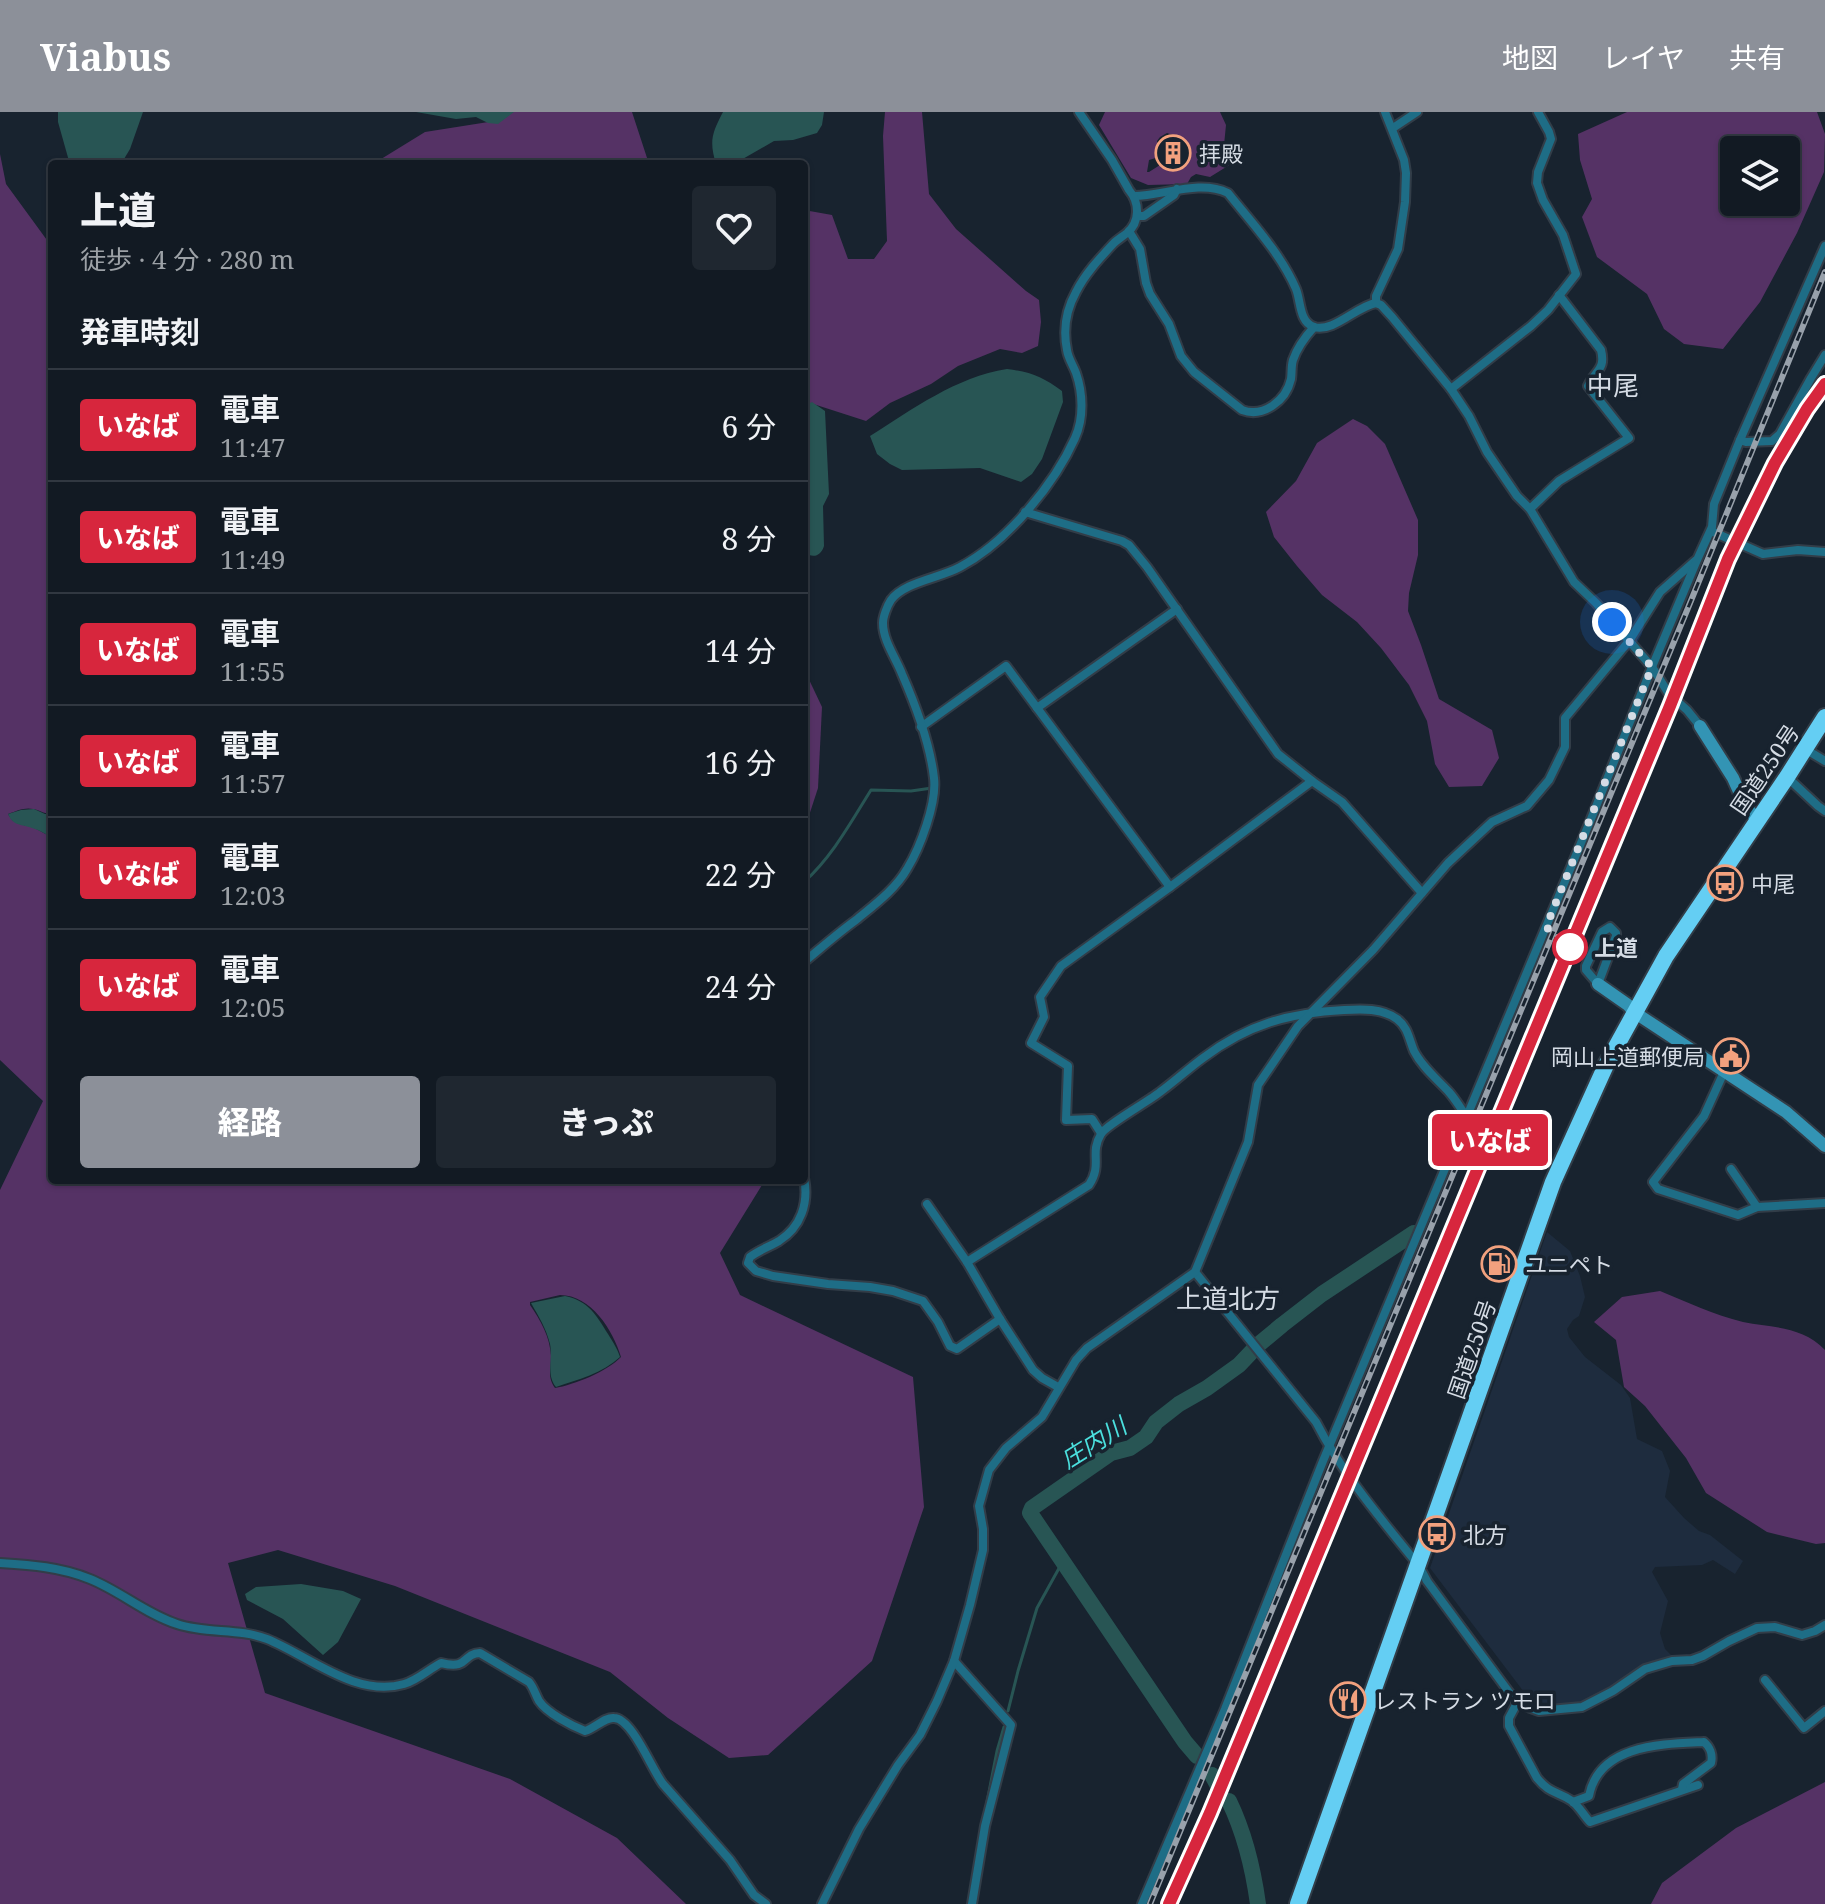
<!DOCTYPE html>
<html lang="ja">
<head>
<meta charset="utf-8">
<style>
	:root { --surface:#121a23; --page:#1f2730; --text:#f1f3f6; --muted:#9ca1a6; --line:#313841; --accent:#8c9099 }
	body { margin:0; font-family:"Noto Serif","Noto Sans JP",serif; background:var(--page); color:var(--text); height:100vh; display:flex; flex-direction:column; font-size:30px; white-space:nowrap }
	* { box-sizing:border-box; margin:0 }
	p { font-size:26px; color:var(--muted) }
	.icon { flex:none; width:44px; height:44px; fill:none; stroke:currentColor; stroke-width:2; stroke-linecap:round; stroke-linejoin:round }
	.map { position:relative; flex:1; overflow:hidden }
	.side { position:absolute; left:48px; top:48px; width:760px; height:1024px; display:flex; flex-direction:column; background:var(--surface); border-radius:8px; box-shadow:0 2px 6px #0004,0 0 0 2px var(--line) }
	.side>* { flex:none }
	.badge { padding:0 16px; border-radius:6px; font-size:28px; line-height:52px }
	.controls { position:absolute; left:1720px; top:24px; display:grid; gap:16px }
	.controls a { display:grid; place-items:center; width:80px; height:80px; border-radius:8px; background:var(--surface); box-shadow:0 2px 6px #0004,0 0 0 2px var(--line); font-size:40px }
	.you { position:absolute; width:40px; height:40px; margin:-20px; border:6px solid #fff; border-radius:50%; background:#1a73e8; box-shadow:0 0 0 12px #1a73e833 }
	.map>.badge { position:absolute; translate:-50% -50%; box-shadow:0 0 0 4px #fff }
	h2 { padding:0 32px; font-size:30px; line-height:72px }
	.round { display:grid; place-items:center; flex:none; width:84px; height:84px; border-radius:8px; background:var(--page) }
	.headline { display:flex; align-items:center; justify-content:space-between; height:136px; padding:0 32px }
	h1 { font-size:38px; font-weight:800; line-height:60px }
	.cta { display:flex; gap:16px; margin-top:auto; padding:16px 32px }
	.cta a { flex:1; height:92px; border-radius:8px; background:var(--accent); color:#fff; font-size:32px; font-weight:800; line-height:92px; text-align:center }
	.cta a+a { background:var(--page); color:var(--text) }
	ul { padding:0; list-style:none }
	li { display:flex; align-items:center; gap:24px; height:112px; padding:0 32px; border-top:2px solid var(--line) }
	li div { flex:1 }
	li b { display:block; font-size:30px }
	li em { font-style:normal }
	li .badge { min-width:88px; font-weight:700; text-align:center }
	header { display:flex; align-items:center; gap:48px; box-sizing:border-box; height:112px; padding:0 40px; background:var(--accent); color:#fff }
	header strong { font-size:38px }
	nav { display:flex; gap:44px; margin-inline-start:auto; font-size:28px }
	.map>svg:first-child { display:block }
	.built { fill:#1e2c3e }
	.green { fill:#553265; fill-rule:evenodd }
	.water { fill:#285554 }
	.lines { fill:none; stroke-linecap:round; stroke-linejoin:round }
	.stream { stroke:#285554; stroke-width:3 }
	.river { stroke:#285554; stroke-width:16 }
	.street-casing { stroke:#323d48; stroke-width:12 }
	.secondary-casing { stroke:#323d48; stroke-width:16 }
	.highway-casing { stroke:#323d48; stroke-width:20 }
	.street { stroke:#1e6d86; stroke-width:8 }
	.secondary { stroke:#3394b4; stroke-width:12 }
	.highway { stroke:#64cef3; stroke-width:16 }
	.rail-casing { stroke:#98a1ab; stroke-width:6 }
	.rail { stroke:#18232f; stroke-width:3; stroke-dasharray:9; stroke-linecap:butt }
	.line-casing { stroke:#fff; stroke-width:18 }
	.line { stroke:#d7263d; stroke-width:12 }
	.walk { stroke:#d5dce5; stroke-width:8; stroke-dasharray:0 14.4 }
	.stop-dot { fill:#fff; stroke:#d7263d; stroke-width:4 }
	.labels { text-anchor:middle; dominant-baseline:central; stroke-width:7; stroke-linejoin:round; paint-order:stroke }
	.poi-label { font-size:22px; fill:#d5dce5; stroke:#18232f; text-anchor:start }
	.street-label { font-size:22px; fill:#d5dce5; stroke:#18232f }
	.stop-label { font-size:22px; font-weight:bold; fill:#d5dce5; stroke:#18232f; text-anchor:start }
	.water-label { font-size:24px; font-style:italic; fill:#4be0de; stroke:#18232f }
	.quarter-label { font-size:26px; fill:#d5dce5; stroke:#18232f }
</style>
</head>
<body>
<header>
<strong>Viabus</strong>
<nav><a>地図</a><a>レイヤ</a><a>共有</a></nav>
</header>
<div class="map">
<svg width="1825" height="1792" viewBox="0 0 1825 1792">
	<rect width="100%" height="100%" fill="#18232f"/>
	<!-- built -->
	<path class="built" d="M1547,1120L1570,1139L1580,1164L1585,1185L1579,1204L1573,1208L1567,1217L1569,1225L1585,1245L1621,1273L1630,1286L1637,1327L1662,1339L1670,1359L1665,1385L1684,1406L1699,1419L1710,1423L1743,1449L1735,1462L1713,1448L1702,1453L1655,1455L1652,1460L1668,1489L1660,1521L1665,1537L1671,1543L1641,1554L1613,1574L1586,1589L1557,1592L1540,1591L1527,1584L1430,1456Z"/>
	<!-- green -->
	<g class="green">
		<path d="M503,0H632L649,52H373L425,20L501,8Z"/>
		<path d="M885,0H922L929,82L956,117L1026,179L1039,188L1041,210L1038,234L1022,241L1000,237L958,254L931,272L890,291L866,309L804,289V98L832,103L848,147H874L887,129L883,24Z"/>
		<path d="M1105,0H1220L1226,13L1224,33L1231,52L1210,65L1196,62L1191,65L1187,72L1148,73L1131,66L1099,13ZM1167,21C1177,24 1183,27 1188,37L1184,50L1175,51L1162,48L1160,53L1149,60H1147L1149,48L1159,45L1157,29L1160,25Z"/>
		<path d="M1627,0H1817L1825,22L1824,60L1797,121L1760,190L1723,237L1684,232L1664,217L1647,182L1597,145L1582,105L1592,87L1580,48L1578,22ZM1734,38H1786V90H1734Z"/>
		<path d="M0,42L6,72L52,135V702C44,702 40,698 33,697C25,695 16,699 8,702C14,713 21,712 32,715C39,718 46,722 52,726V1068H760L762,1073L720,1141L740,1183L913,1265L924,1395L872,1549L768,1643L729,1646L668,1606L610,1560L395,1474L278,1438L228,1451L265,1581L510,1667L617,1726L686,1792H0V1078L43,989L0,948ZM560,1183C591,1183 613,1218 621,1245C608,1259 574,1273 555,1276C547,1265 551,1257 551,1244C550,1225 541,1209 530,1193V1190Z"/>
		<path d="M1353,307L1367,314L1385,332L1418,408V443L1409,481L1408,499L1421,533L1439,587L1492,618L1499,646L1482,674L1449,675L1435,652L1427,609L1409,573L1381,536L1357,510L1322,483L1297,454L1274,425L1266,400L1296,369L1317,331Z"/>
		<path d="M804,557L822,595L818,676L804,719Z"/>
		<path d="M1660,1179C1687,1190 1714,1203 1743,1210C1773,1216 1802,1214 1825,1238V1431L1816,1432L1767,1420L1706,1381L1686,1346L1645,1294L1624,1275L1616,1228L1594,1210L1622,1185Z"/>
		<path d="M1825,1670V1792H1651L1662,1771L1736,1716Z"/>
	</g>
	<!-- water -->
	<g class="water">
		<path d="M58,0H143L130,37L121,52H72L69,49L58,10Z"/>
		<path d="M416,0H514L498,12L488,11L476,5L456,7Z"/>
		<path d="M723,0H824L822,13L817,21L793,28L774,29L734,52H716C709,29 712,21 723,0Z"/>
		<path d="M1007,257C1031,260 1043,265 1062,279L1063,290L1042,347L1032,362L1021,370L980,356L902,358L890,352L877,342L870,324C913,297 956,265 1007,257Z"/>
		<path d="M812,290L825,299L829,382L823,394L824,434C821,444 813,447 804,440V294Z"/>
		<path d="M34,697L45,702H52V726C46,722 39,718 32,716C21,712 13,714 8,702L21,698Z"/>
		<path d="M565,1184C589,1189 596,1203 608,1222C613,1230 617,1236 620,1245C603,1261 577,1268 556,1275C546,1263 553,1247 550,1232C546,1216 539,1205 531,1191Z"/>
		<path d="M301,1472L343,1479L361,1487L338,1530L323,1543L283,1507L247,1488L245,1482L256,1475Z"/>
	</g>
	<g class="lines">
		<!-- stream -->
		<g class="stream">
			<path d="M804,770C832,745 851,710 871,678L911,679L932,676"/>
			<path d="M1008,1599L1018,1559L1037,1496L1063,1449"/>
			<path d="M987,1690L997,1639L1004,1615"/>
		</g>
		<!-- river -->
		<g class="river">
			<path d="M1197,1644L1185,1630L1030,1401L1032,1396L1111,1341L1130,1336L1146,1325L1156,1310L1179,1292L1207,1276L1239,1253L1258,1233L1282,1213L1322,1182L1414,1121"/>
			<path d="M1212,1663L1218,1674"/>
			<path d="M1229,1689C1245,1722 1253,1756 1258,1792"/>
		</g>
		<defs>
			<g id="street">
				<path d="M1393,16L1417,0"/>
				<path d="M1134,84C1163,84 1200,67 1228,81C1252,111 1281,142 1296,177C1301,189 1299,210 1314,215C1333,221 1357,194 1376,191"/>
				<path d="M1137,104H1144L1174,83L1177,77"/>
				<path d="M1129,119L1140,137L1146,171L1150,182L1169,212L1181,244L1194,260L1242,298C1263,306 1286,289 1291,267C1292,261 1291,254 1293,248C1297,236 1305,225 1314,215"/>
				<path d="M1376,191L1381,193L1392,205L1451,277L1469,304L1487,340L1517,384L1530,397L1574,470L1596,491L1652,555L1669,582L1687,598L1700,614"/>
				<path d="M1376,191V184L1398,137L1405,90L1406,61L1404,48L1385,0"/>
				<path d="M1451,277L1531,214L1548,198L1576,162L1563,123L1543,88L1537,71L1538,60L1551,27L1549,20L1538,0"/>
				<path d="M1740,328L1825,134"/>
				<path d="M1530,397L1559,369L1629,326L1588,274C1595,258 1606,258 1601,238L1559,183"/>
				<path d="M1025,400L1122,429L1129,433L1147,455L1278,642L1312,669L1342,690L1422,781"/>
				<path d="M1711,419L1763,442L1798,438L1825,440"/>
				<path d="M1037,596L1177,497"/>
				<path d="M921,615L1006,554L1170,775"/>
				<path d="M1805,637L1825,649"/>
				<path d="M1787,665L1818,694L1825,699"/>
				<path d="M1610,815L1616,821V824L1598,872L1586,858V854L1602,820Z"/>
				<path d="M804,850C821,836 838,821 856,808C874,793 895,778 907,757C920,736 937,691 934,666C930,631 916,594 902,562C896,546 883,529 883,511C883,505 887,494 891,488C904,470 940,466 960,455C1007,430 1054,373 1075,326C1084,306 1083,281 1076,261C1073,253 1068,246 1067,238C1063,218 1066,198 1076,180C1085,162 1099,147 1113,132C1117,128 1122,125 1127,121C1140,110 1140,91 1129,78L1112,48L1079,0"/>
				<path d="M1724,960L1704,1004L1653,1070L1658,1077L1738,1103L1757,1095L1825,1091"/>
				<path d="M1101,1021L1092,1007L1066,1008L1068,954L1031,931L1044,905L1040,885L1061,854L1170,775L1312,669"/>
				<path d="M1731,1057L1757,1095"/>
				<path d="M804,1066C809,1091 801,1115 779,1129C769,1135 759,1138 750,1145L748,1151L756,1159L773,1164L828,1172L870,1175L893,1179L923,1189L938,1210L950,1234L957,1237L1000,1207"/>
				<path d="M927,1092L967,1150L1000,1207L1033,1258L1042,1266L1058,1275"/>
				<path d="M967,1150L1089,1073C1103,1052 1089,1042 1101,1022C1106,1013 1149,989 1160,980C1175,969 1188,957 1203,946C1248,912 1289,901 1344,898C1362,897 1382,896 1397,907C1408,915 1409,927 1414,939C1422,955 1437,967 1449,980C1456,988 1461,997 1467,1005"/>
				<path d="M1195,1160L1316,1310C1343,1363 1382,1408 1419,1454L1427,1469L1517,1591L1509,1606V1614L1537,1666C1550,1682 1557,1679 1572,1689C1579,1694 1584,1704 1590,1710L1698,1673"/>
				<path d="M0,1451C31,1453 61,1455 90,1467C120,1479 146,1502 177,1512C206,1522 239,1516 267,1527C309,1544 356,1586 404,1572C418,1568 429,1557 441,1551C470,1558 461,1542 480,1541L529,1570C534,1576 535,1582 539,1589C547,1601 572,1614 585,1619C595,1616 605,1605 614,1606C632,1606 652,1658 663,1672L730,1748L754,1783L766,1792"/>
				<path d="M954,1549L1011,1613L985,1714L972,1792"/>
				<path d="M1765,1568L1804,1616L1825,1599"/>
				<path d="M1517,1591L1539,1599L1582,1595L1613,1579L1645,1557L1672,1549L1692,1548L1703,1544L1729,1529L1757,1516L1775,1515L1802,1523L1815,1519L1825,1513"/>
				<path d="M1573,1690L1589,1684C1599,1632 1663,1632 1704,1630C1710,1635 1713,1643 1711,1651L1683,1672L1682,1677"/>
				<path d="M822,1792L859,1717L898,1653L920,1623L937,1589L954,1549L970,1493L983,1438V1417L979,1394L989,1358L1006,1336L1042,1305L1076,1248L1087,1236L1195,1160L1248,1030L1258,973L1298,914L1373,838L1448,751L1492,710L1527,694L1549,668L1565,635V606L1629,529L1660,480L1695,449"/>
				<path d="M1142,1792L1225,1597L1323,1349L1591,707L1652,555L1697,448L1712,415L1714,392L1740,328L1746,330L1772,329L1780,322L1811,266L1825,243"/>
			</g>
			<g id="secondary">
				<path d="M1700,614L1733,666L1746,695L1757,707"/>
				<path d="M1598,872L1628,893L1634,900L1786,1000L1825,1034"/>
			</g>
			<path id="highway" d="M1298,1792L1553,1070L1606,953L1666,844L1787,665L1825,605"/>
		</defs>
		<!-- street casing -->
		<use href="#street" class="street-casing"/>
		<!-- secondary casing -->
		<use href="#secondary" class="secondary-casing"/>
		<!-- highway casing -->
		<use href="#highway" class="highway-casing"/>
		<!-- street -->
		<use href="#street" class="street"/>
		<!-- secondary -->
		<use href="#secondary" class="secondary"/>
		<!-- highway -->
		<use href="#highway" class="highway"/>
		<defs>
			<g id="rail">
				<path d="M1150,1792L1688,496L1825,160"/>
				<path d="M1169,1792L1210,1701C1339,1393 1467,1085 1595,776C1621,714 1648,651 1672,588C1715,479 1756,368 1825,272"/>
			</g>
		</defs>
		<!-- rail casing -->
		<use href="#rail" class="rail-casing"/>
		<!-- rail -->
		<use href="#rail" class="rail"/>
	</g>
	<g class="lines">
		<defs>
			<path id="line" d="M1169,1792L1210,1701L1670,594L1728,447L1775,351L1807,297L1825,272"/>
		</defs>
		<!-- line casing -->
		<use href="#line" class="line-casing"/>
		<!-- line -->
		<use href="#line" class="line"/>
		<!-- walk -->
		<path class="walk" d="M1570,835L1546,815L1652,555L1612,510"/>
	</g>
	<!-- icons -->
	<defs>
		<symbol id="building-ring" viewBox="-11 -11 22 22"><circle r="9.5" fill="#18232f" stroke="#f2a17e" stroke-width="1.5"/><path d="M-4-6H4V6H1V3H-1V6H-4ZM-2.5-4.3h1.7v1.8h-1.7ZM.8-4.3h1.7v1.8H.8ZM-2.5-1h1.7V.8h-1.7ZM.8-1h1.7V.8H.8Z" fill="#f2a17e"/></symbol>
		<symbol id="bus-ring" viewBox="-11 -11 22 22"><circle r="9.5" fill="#18232f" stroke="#f2a17e" stroke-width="1.5"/><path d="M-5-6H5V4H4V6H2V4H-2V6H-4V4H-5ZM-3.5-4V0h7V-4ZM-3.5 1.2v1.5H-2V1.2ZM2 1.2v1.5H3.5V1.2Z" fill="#f2a17e"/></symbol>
		<symbol id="civic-ring" viewBox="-11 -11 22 22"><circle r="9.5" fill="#18232f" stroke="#f2a17e" stroke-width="1.5"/><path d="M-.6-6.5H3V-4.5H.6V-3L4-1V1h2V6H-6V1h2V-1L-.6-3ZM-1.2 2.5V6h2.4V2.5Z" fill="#f2a17e"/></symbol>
		<symbol id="fuel-ring" viewBox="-11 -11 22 22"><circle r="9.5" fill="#18232f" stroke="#f2a17e" stroke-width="1.5"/><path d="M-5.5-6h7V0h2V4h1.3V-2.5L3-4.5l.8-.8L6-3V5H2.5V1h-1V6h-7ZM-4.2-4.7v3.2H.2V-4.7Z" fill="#f2a17e"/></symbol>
		<symbol id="restaurant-ring" viewBox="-11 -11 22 22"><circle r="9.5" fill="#18232f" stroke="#f2a17e" stroke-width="1.5"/><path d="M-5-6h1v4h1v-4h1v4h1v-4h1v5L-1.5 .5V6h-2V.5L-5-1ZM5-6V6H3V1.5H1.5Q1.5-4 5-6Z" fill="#f2a17e"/></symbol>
	</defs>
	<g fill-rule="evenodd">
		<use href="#building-ring" x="1153" y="21" width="40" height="40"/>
		<use href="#bus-ring" x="1705" y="751" width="40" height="40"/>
		<use href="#civic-ring" x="1711" y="924" width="40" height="40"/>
		<use href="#fuel-ring" x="1479" y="1132" width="40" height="40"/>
		<use href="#bus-ring" x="1417" y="1402" width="40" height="40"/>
		<use href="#restaurant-ring" x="1328" y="1568" width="40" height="40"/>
	</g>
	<!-- markers -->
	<circle class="stop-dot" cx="1570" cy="835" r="16"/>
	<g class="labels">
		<!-- poi labels -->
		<g class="poi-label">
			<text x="1199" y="41">拝殿</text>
			<text x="1751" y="771">中尾</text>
			<text x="1705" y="944" text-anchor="end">岡山上道郵便局</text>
			<text x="1525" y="1152">ユニペト</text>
			<text x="1463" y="1422">北方</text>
			<text x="1374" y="1588">レストラン ツモロ</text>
		</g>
		<!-- street labels -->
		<g class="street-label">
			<text transform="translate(1764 657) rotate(-56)">国道250号</text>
			<text transform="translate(1471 1237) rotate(-71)">国道250号</text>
		</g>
		<!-- stop labels -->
		<g class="stop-label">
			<text x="1594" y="835">上道</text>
		</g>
		<!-- water labels -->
		<g class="water-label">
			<text transform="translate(1093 1330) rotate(-32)">庄内川</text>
		</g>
		<!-- quarter labels -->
		<g class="quarter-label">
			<text x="1613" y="273">中尾</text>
			<text x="1228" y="1186">上道北方</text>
		</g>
	</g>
</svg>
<div class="controls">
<a><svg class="icon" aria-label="layers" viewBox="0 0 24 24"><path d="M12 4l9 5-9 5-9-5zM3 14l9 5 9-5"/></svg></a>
</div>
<div class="you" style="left:1612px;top:510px"></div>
<b class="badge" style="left:1490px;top:1028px;background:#d7263d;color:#fff">いなば</b>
<section class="side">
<div class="headline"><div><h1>上道</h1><p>徒歩 · 4 分 · 280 m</p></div><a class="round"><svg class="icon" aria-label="heart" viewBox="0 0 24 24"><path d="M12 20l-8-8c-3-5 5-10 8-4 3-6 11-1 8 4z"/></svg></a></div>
<h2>発車時刻</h2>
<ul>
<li><span class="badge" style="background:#d7263d;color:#fff">いなば</span><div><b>電車</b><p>11:47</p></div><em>6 分</em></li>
<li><span class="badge" style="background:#d7263d;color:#fff">いなば</span><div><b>電車</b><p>11:49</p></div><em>8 分</em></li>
<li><span class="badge" style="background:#d7263d;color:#fff">いなば</span><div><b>電車</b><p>11:55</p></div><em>14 分</em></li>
<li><span class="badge" style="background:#d7263d;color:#fff">いなば</span><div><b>電車</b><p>11:57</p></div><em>16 分</em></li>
<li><span class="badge" style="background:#d7263d;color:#fff">いなば</span><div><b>電車</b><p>12:03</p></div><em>22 分</em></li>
<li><span class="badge" style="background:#d7263d;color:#fff">いなば</span><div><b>電車</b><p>12:05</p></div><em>24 分</em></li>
</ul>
<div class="cta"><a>経路</a><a>きっぷ</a></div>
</section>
</div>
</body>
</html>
